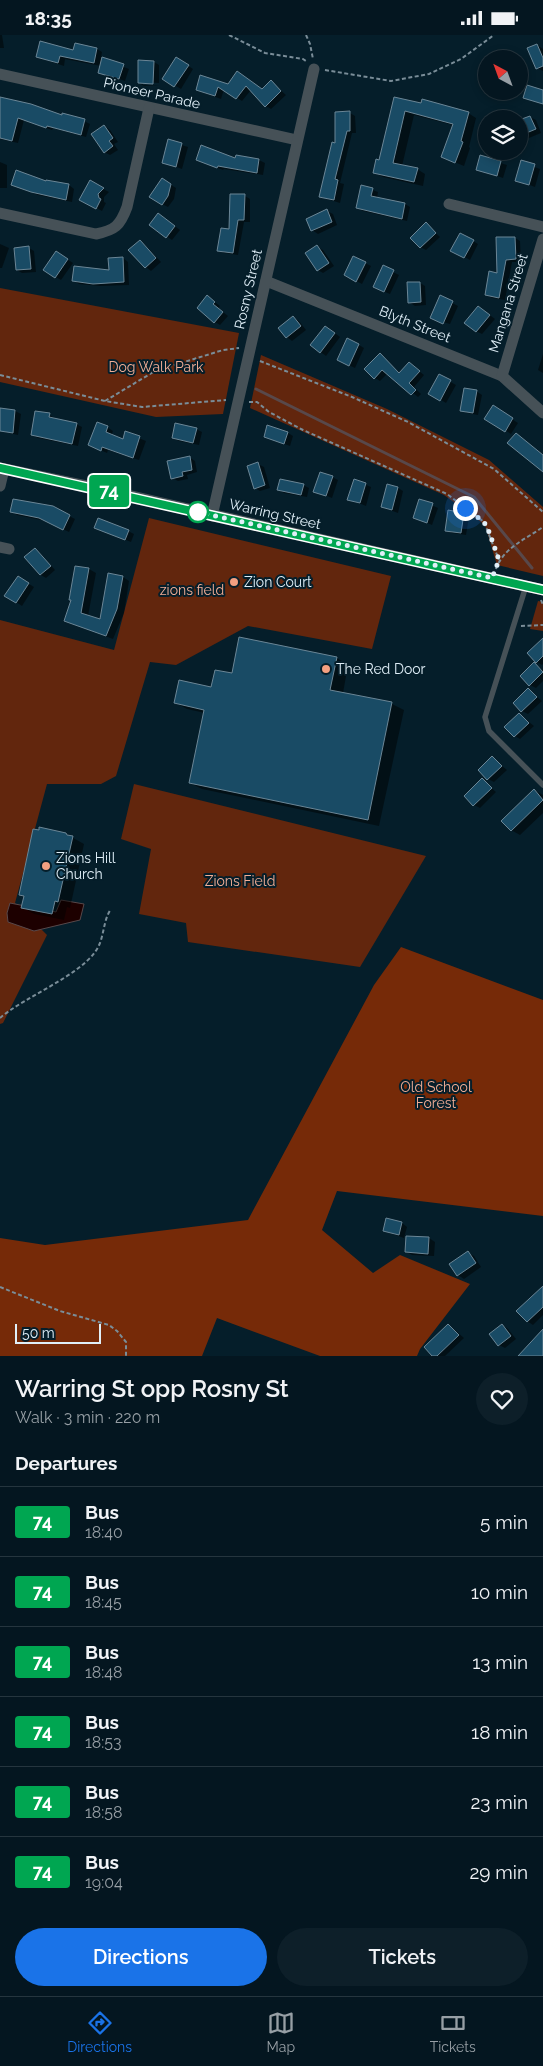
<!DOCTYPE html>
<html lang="en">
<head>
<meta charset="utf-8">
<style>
	:root { --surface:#041620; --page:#0d1f29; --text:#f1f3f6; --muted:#979fa5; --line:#25353e; --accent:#1a73e8 }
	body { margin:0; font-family:Raleway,sans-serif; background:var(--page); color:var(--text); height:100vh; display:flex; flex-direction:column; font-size:19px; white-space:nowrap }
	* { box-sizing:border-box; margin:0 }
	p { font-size:16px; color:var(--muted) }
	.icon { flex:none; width:28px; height:28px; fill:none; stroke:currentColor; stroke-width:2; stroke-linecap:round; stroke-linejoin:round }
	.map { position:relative; height:1321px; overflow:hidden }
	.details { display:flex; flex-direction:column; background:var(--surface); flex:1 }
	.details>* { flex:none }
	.badge { padding:0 10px; border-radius:4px; font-size:18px; line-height:32px }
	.needle { width:32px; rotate:319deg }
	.controls { position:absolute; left:478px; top:15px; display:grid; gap:10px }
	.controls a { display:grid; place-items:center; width:50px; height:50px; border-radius:50%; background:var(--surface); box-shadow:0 2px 8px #0003,0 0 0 1px var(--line); font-size:25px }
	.scale { position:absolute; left:15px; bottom:12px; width:86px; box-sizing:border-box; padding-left:5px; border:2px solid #e0eff8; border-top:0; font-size:14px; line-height:18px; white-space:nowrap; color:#e0eff8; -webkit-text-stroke:4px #051e2a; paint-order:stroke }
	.you { position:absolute; width:25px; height:25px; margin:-12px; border:4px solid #fff; border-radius:50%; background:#1a73e8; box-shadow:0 0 0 8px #1a73e833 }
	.map>.badge { position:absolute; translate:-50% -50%; box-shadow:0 0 0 2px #fff }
	h2 { padding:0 15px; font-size:19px; line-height:45px }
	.round { display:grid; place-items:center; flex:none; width:52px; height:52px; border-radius:26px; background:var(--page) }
	.head { display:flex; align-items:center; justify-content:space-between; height:85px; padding:0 15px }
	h1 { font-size:24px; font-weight:600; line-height:38px }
	.primary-button { display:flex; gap:10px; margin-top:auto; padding:10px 15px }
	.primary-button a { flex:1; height:58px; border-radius:30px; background:var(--accent); color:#fff; font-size:20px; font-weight:600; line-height:58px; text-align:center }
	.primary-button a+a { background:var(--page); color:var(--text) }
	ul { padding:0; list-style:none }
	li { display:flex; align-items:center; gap:15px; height:70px; padding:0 15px; border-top:1px solid var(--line) }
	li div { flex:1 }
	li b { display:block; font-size:19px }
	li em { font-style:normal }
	li .badge { min-width:55px; font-weight:700; text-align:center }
	.status { display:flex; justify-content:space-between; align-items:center; height:35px; padding:0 25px; background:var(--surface); direction:ltr }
	.status svg { height:14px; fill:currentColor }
	.menu { display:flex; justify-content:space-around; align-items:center; height:70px; border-top:1px solid var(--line); background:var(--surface); font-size:14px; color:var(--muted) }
	.menu a { display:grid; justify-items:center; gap:2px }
	.menu .current { color:var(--accent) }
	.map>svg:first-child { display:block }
	.green { fill:#62260d }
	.forest { fill:#762a08 }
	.water { fill:#1d0000; stroke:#58484a }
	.shadow { fill:#0007 }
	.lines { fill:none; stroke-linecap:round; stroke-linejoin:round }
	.stream { stroke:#58484a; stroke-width:3 }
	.building { fill:#194b65; stroke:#6b8696 }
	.path { stroke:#7a8d98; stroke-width:2; stroke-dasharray:4 2.5; stroke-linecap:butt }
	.service { stroke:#465157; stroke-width:5.5 }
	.minor { stroke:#465157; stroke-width:11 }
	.line-casing { stroke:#fff; stroke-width:11 }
	.line { stroke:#00a651; stroke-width:8 }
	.walk { stroke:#e0eff8; stroke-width:5; stroke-dasharray:0 9 }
	.stop-dot { fill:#fff; stroke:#00a651; stroke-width:2.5 }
	.poi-dot { fill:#f3a081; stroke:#051e2a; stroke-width:2 }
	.labels { text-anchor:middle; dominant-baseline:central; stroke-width:4; stroke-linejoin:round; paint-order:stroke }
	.street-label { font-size:14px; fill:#e0eff8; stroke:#051e2a }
	.park-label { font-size:14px; fill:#f2ae96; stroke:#051e2a }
	.poi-label { font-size:14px; fill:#e0eff8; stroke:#051e2a; text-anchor:start }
</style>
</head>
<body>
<div class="status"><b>18:35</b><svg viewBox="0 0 49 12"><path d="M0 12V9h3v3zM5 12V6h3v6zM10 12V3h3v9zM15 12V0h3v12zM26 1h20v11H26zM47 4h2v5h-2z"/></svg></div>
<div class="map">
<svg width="543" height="1321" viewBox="0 0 543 1321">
	<rect width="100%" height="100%" fill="#051e2a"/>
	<!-- green -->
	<g class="green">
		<path d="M0,253L239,298L223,379L156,382L0,347Z"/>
		<path d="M261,320L387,374L489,425L543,472V541L497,530L485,490L444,460L250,373Z"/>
		<path d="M149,483L391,541L372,614L248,591L176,630L150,627L116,741L101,749H47L15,868L47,900L3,988L0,989V585L114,615Z"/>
		<path d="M538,566L543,567V596L530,594Z"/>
		<path d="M134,749L426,821L360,932L188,907L186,888L139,879L151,814L121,804Z"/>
	</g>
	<!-- forest -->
	<path class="forest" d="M401,912L543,965V1181L337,1156L322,1195L373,1238L400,1220L470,1249L420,1314L417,1321H320L217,1283L202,1321H0V1203L45,1210L248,1185L374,950Z"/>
	<!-- water -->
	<path class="water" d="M61,865L84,869L80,885L34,896L8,887L7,878L10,868L56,877Z"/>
	<!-- shadow -->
	<g class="shadow">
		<path d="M0,0H2L4,13H0Z"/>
		<path d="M537,10L543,14V36L537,33Z"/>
		<path d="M97,14L102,17L101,23L129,34L125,46L99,37L101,31L65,24L64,31L37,22Z"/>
		<path d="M176,23L193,34L181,54L163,43Z"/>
		<path d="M154,27L159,30V48L143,47V50L159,51H144L139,48Z"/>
		<path d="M238,38L263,55L271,47L286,60L271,74L266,71L251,55L242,66L224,54L221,64L197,55L229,50Z"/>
		<path d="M395,64L468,78L476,83L469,112L470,113L464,131L442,122L453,90L414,80L402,131L417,134L425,139L423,151L383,142L375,138L380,126Z"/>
		<path d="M0,66L84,86L90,89L86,102L53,93L52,95L24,85L18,108L0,104Z"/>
		<path d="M350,78L355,81L356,98H352L340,148L344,149L340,168L321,162L337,109Z"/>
		<path d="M530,82L536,85L541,98L524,105L519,102V87Z"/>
		<path d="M104,91L110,95L118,107L114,109L118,115L110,120L104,117Z"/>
		<path d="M169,106L188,112L182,134L163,127Z"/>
		<path d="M237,121L259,125L265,128L263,140L224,134L223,135L203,127L236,125Z"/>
		<path d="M481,122L507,130L503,143L477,134Z"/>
		<path d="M0,127L7,130V153H0Z"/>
		<path d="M521,127L540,134L535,152L516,145Z"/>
		<path d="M47,146L69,150L74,154L72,167L38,160L12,149L47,148Z"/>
		<path d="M90,147L109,157L104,162V167L106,168L102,176L81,164Z"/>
		<path d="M168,148L176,153L174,164L168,172L162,169Z"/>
		<path d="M362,151L378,157L377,163L405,169L410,172L407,186L363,176L357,173Z"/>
		<path d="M245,161L250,164V187H244L238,220L224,218L219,215L231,196Z"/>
		<path d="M327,176L333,179L337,190L318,199L312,195Z"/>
		<path d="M164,183L180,195L172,205L151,190Z"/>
		<path d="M426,189L440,202L426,215L420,212Z"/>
		<path d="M461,199L478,209L470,225L452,215Z"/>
		<path d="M515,203L520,206L521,227H512L505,265L492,263L486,260L498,239Z"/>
		<path d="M140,206L145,210L161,227L151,236L146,232Z"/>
		<path d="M0,209L9,213L2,233H0Z"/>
		<path d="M317,212L323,215L334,231L323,238L318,235Z"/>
		<path d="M29,213L34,216L36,237L22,238L17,235Z"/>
		<path d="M56,217L73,228L61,245L44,235Z"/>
		<path d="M123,223L128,227L129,250L100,251L79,249L73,245L110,236Z"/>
		<path d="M365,228L371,231L362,249L351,243Z"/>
		<path d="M383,232L399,240L390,259L380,255Z"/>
		<path d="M420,248L425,251L426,270L415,271L409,267Z"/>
		<path d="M208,262L220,271L218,273L228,281L220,290L215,287Z"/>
		<path d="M441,262L458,271L450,289L439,286Z"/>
		<path d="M479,272L495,284L482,299L476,296Z"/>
		<path d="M293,282L299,286L306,295L292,306L287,302Z"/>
		<path d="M331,295L340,302L326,321L311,310Z"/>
		<path d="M359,310L364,313L355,333L344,328Z"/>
		<path d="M543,319V338L538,335Z"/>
		<path d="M380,320L401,339L409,328L424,340L414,352L421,359L418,362L388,338L380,346L375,343Z"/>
		<path d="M440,341L456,350L446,368L430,358Z"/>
		<path d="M476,356L482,360L478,380L467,378L462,375Z"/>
		<path d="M493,372L518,388L511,399L486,383Z"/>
		<path d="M0,374L15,376L21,379L18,400L0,396Z"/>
		<path d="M49,380L55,383L54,385L76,389L82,392L78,411L38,403L32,400Z"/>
		<path d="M107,392L113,396L111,401L123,406L126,398L146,406L139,425L108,415L107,418L89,410Z"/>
		<path d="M196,394L202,397L199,410L179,406L173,403Z"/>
		<path d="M288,398L293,401L290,411L265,402Z"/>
		<path d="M189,422L195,426L197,437L187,440L188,444L178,446L172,443Z"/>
		<path d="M258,429L264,432L270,453L260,456L255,453Z"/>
		<path d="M332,442L338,445L332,463L315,456Z"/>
		<path d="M354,445L371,452L366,471L349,464Z"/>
		<path d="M303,450L309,453L307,462L284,458L279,455Z"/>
		<path d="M398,453L403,456L398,478L382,472Z"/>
		<path d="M420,465L438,473L432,490L414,482Z"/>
		<path d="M11,476L69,481L75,484L69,497L46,486L17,480Z"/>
		<path d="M463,479L469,482L466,500L452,498L446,495Z"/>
		<path d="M101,495L128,496L134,499L131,507Z"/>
		<path d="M35,514L40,518L55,535L46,543L41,540L26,522Z"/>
		<path d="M89,534L96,538L88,581L101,586L123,542L129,546L124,578L113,604L65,586Z"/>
		<path d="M24,546L34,552L22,571L16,567Z"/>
		<path d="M240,604L337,623L348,630L343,658L392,669L404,675L379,791L202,754L190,748L205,678L187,674L176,668L212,654L233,640Z"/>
		<path d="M543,604V629L542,630L537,627Z"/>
		<path d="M534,629L543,635V646L536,653L530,650Z"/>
		<path d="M528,655L542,666L528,679L522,676Z"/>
		<path d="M519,679L534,691L520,704L515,701Z"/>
		<path d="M492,723L507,735L494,747L488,744Z"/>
		<path d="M482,745L496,757L480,773L474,770Z"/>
		<path d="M534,755L543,760V778L520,800L511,795Z"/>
		<path d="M66,799L84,809L70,873L67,872L64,885L34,879L22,872L25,861L20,859Z"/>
		<path d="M402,1188L407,1192L404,1203L384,1196Z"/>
		<path d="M408,1202L429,1203L435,1207L434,1221L412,1220L407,1217Z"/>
		<path d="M468,1218L474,1221L481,1232L464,1244L458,1240L451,1230Z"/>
		<path d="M543,1258V1280L533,1290L527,1286Z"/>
		<path d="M449,1290L464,1303L445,1321H434Z"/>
		<path d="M502,1290L508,1294L516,1304L505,1313L499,1310Z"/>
	</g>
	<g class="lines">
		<!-- stream -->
		<path class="stream" d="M256,354L474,462L532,533"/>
	</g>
	<!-- building -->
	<g class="building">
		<path d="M40,6L73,15L75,8L97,13L94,28L60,21L58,28L36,22Z"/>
		<path d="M537,9L543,23V31L536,34L527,13Z"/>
		<path d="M102,22L124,29L119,44L98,38Z"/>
		<path d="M176,22L189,30L174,52L162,44Z"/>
		<path d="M138,25L154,26L153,49L138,48Z"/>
		<path d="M237,36L262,54L271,45L281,56L265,72L246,51L236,64L218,52L215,61L196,55L200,40L228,49Z"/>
		<path d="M527,50L543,55V69L523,63Z"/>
		<path d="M0,62L31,69L62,80V78L85,84L81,100L47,91L46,93L18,83L12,106L0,103Z"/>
		<path d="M394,62L421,68L422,64L469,77L461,106L463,107L455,128L441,122L453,89L405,76L393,128L418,133L414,147L373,138L376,124L379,125Z"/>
		<path d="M350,76V96H347L335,144L338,145L334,165L319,162L332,107L335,108V77Z"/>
		<path d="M530,81L536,94L519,101V85Z"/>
		<path d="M104,90L113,103L109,106L113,111L104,118L91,99Z"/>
		<path d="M168,104L182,108L176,132L162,128Z"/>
		<path d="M201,110L235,123L236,120L259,124L257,138L218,131L217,133L196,125Z"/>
		<path d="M480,120L501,126L497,141L476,135Z"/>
		<path d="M521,125L535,129L529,150L515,146Z"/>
		<path d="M16,135L46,146V145L69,149L66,165L31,157L11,150Z"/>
		<path d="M162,143L171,149L168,161L162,170L149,162Z"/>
		<path d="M90,145L104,153L98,159L99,163L101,164L96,174L79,165Z"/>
		<path d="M361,150L373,153L371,161L405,168L402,184L356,173Z"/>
		<path d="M230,159H245L244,185H238L233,218L217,216L221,193L229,194Z"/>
		<path d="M327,174L332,187L311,196L306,184Z"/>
		<path d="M158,178L175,191L166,203L149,190Z"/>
		<path d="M426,187L436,198L420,213L410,203Z"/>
		<path d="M460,198L474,205L464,223L450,216Z"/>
		<path d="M496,202H515L516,224L506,225L499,263L485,260L489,236L497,238Z"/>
		<path d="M140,205L156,223L145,233L128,215Z"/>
		<path d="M317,210L329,228L317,236L305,218Z"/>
		<path d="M29,211L31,234L16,235L14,213Z"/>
		<path d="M56,216L68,224L55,243L43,235Z"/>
		<path d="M353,221L366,227L356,247L344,240Z"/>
		<path d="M123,222L124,247L93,249L72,246L74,231L109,235L108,223Z"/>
		<path d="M383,230L394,235L384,257L373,252Z"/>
		<path d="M407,247H420L421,267L408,268Z"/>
		<path d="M207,260L215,267L213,269L223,277L214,288L197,273Z"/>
		<path d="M440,260L453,266L443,289L430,283Z"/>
		<path d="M478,271L490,280L476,297L464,288Z"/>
		<path d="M293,281L301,291L286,303L278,293Z"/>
		<path d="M325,291L335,298L320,318L310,310Z"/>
		<path d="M347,303L359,309L349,331L337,325Z"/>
		<path d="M380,318L399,338L409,327L420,336L409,348L416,355L411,360L382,335L374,344L364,334Z"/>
		<path d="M439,339L451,345L440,366L428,359Z"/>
		<path d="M464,353L477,355L473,378L460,376Z"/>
		<path d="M493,370L513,383L505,397L484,384Z"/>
		<path d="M0,373L15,375L13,398L0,396Z"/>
		<path d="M35,376L50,378L49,382L77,388L72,409L31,400Z"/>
		<path d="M97,387L108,391L106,397L123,404L125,396L140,401L133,423L102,412L101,416L88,410Z"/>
		<path d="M175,388L197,393L193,408L172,403Z"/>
		<path d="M267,390L288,397L284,409L264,402Z"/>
		<path d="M516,398L543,420V437L507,408Z"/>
		<path d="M190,421L192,435L182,437L183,441L171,444L167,426Z"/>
		<path d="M258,427L265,450L254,454L247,431Z"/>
		<path d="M320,437L333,441L326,461L313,457Z"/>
		<path d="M280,444L304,449L301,460L277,455Z"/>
		<path d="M354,444L366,448L360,468L347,465Z"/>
		<path d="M387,449L398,452L392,475L381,472Z"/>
		<path d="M13,464L53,471L70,480L63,495L39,483L10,477Z"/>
		<path d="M419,464L433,468L427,488L413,483Z"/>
		<path d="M448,475L464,478L461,498L445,496Z"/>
		<path d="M98,483L129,495L125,505L94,493Z"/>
		<path d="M35,513L51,531L40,540L24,522Z"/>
		<path d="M75,531L89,533L81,578L100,584L108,538L123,541L117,574L106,601L64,586L71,565H69Z"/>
		<path d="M18,541L29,548L16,568L4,561Z"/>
		<path d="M239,602L337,622L330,655L392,667L368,785L189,748L204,675L174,668L179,645L211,652L215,635L232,638Z"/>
		<path d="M543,603V621L536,628L527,618Z"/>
		<path d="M534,627L543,637L529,651L520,641Z"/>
		<path d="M528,653L537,662L521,677L513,668Z"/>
		<path d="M519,678L529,688L514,702L504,692Z"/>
		<path d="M492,721L502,731L487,745L478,735Z"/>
		<path d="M482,743L492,753L473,771L464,761Z"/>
		<path d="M534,754L543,765L511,796L501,786Z"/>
		<path d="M39,792L66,798L67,800L73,801L58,867L55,866L52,879L21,873L24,861L19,860L33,794L39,795Z"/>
		<path d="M386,1183L402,1187L399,1200L383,1196Z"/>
		<path d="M406,1201L429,1202L428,1219L405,1217Z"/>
		<path d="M468,1216L476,1228L457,1241L449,1229Z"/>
		<path d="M543,1251V1272L527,1287L516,1276Z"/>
		<path d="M448,1289L459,1300L437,1321H432L424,1312Z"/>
		<path d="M502,1289L511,1301L498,1311L489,1299Z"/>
		<path d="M543,1294V1321H518Z"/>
	</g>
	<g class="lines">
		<!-- path -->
		<g class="path">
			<path d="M229,0L265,18L303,24L306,26"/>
			<path d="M306,0L310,9L313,24"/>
			<path d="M325,35L391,46L429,39L461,24L494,0"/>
			<path d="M260,326L352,362L408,387L494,434L543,477"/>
			<path d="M0,340L105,366L142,372L226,365"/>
			<path d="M105,366L155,336L223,315L239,313"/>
			<path d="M249,367H257L269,377L303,395L447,459L484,487L499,525"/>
			<path d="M496,534C503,513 526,504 543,492"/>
			<path d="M541,565L543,570"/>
			<path d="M521,591L543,590"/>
			<path d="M0,983C26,961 77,942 95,917C105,904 102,887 111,874"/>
			<path d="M0,1252L60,1276L109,1290L117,1296L126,1307V1321"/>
		</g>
		<!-- service -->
		<path class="service" d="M526,551L485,682L489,696L543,750"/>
		<!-- minor -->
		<g class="minor">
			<path d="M0,39L297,105"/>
			<path d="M449,169L543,192"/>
			<path d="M0,178L96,199C115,195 120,191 127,172L149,73"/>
			<path d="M266,246L502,341L543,378"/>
			<path d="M502,341L543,204"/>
			<path d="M0,433L96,453L543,555"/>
			<path d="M0,451L4,434"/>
			<path d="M212,481L314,34"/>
			<path d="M0,512L9,514"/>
		</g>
	</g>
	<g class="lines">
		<defs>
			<path id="line" d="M0,433L543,555"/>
		</defs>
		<!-- line casing -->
		<use href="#line" class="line-casing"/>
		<!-- line -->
		<use href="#line" class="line"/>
		<!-- walk -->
		<path class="walk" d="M198,477L492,543L499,525L488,494L484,487L465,473"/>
	</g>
	<!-- markers -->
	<circle class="stop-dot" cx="198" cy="477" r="10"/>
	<g class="poi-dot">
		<circle cx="234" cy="547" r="5"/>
		<circle cx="326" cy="634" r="5"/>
		<circle cx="46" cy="831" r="5"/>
	</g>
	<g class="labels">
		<!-- street labels -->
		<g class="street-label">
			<text transform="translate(152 58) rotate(13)">Pioneer Parade</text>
			<text transform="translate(248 254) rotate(-77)">Rosny Street</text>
			<text transform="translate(508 268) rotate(-73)">Mangana Street</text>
			<text transform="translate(415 289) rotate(22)">Blyth Street</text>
			<text transform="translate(275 479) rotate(13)">Warring Street</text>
		</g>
		<!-- park labels -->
		<g class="park-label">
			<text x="156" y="332">Dog Walk Park</text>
			<text x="192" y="555">zions field</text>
			<text x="240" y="846">Zions Field</text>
			<text x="436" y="1052">Old School<tspan x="436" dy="16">Forest</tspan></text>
		</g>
		<!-- poi labels -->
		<g class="poi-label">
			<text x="244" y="547">Zion Court</text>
			<text x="336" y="634">The Red Door</text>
			<text x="56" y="823">Zions Hill<tspan x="56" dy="16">Church</tspan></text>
		</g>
	</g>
</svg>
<div class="controls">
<a><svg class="needle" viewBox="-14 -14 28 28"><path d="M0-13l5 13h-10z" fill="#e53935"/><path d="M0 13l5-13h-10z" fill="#979fa5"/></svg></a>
<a><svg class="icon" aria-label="layers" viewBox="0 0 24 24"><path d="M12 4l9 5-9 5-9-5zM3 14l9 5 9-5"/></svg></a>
</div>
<div class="scale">50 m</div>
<div class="you" style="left:465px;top:473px"></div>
<b class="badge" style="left:109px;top:456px;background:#00a651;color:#fff">74</b>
</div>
<section class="details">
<div class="head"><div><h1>Warring St opp Rosny St</h1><p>Walk · 3 min · 220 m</p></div><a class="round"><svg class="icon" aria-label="heart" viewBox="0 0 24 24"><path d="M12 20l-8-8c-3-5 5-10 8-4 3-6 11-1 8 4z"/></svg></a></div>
<h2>Departures</h2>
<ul>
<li><span class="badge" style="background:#00a651;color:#fff">74</span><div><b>Bus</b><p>18:40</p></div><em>5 min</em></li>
<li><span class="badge" style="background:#00a651;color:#fff">74</span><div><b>Bus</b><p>18:45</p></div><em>10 min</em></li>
<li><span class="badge" style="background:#00a651;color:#fff">74</span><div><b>Bus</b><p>18:48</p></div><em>13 min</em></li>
<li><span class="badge" style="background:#00a651;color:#fff">74</span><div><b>Bus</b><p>18:53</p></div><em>18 min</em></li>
<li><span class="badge" style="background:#00a651;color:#fff">74</span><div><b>Bus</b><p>18:58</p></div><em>23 min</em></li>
<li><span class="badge" style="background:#00a651;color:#fff">74</span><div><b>Bus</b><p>19:04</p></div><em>29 min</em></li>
</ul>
<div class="primary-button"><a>Directions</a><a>Tickets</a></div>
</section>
<nav class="menu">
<a class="current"><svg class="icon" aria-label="directions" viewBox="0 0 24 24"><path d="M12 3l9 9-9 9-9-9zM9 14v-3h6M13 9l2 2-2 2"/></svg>Directions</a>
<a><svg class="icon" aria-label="map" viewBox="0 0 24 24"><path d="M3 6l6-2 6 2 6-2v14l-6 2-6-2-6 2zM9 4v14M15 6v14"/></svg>Map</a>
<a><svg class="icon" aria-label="tickets" viewBox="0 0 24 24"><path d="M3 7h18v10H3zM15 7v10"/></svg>Tickets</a>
</nav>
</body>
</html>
